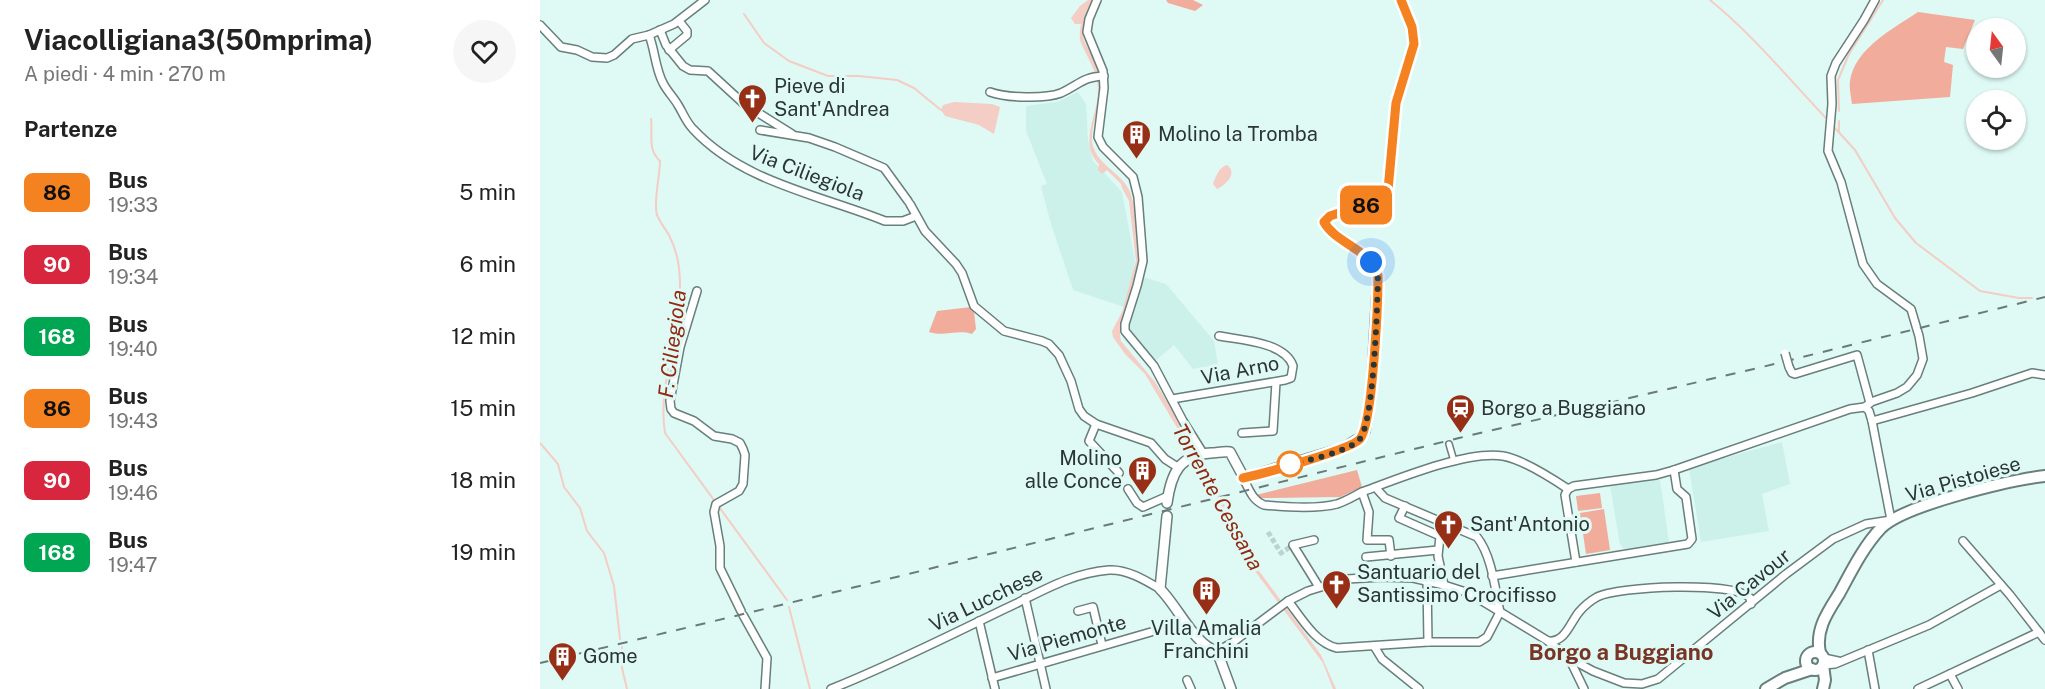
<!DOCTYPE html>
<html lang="it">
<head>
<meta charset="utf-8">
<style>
	:root { --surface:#fff; --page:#f6f6f6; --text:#222; --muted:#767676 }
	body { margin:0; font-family:"Public Sans",sans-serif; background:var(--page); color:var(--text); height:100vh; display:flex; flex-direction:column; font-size:22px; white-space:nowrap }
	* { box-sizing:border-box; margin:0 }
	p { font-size:20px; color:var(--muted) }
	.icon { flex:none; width:33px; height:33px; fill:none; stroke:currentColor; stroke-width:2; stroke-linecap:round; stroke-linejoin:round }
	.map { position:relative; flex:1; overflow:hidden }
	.sheet { display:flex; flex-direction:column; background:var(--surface); width:540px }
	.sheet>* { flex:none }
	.badge { padding:0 12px; border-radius:9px; font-size:21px; line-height:39px }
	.needle { width:39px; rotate:345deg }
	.tools { position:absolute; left:1426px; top:18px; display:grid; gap:12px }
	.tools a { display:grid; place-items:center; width:60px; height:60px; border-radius:50%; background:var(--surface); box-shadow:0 2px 4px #0004; font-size:30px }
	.you { position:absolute; width:30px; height:30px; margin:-15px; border:4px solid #fff; border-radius:50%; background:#1a73e8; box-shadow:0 0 0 9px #1a73e833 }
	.map>.badge { position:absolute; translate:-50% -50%; box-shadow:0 0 0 3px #fff }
	h2 { padding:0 24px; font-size:22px; line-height:54px }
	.round { display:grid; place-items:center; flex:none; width:63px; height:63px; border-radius:32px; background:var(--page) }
	.headline { display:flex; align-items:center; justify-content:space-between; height:102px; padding:0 24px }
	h1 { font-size:28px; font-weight:700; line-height:45px }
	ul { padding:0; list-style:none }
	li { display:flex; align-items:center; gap:18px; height:72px; padding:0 24px }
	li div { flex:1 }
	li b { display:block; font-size:22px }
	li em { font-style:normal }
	li .badge { min-width:66px; font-weight:700; text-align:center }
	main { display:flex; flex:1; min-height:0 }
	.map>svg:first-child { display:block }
	.built { fill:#ccf1eb }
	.green { fill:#f1ac9b }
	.water { fill:#f4cdc4 }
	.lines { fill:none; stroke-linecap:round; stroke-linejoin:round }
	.stream { stroke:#f4cdc4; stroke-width:2 }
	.pedestrian-tunnel { stroke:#bbd2ce; stroke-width:5; stroke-dasharray:5 2.5; stroke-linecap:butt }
	.pedestrian-casing { stroke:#687f7c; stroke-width:8 }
	.minor-casing { stroke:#687f7c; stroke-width:10 }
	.tertiary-casing { stroke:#687f7c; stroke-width:12 }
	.secondary-casing { stroke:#687f7c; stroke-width:14 }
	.primary-casing { stroke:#687f7c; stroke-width:14 }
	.pedestrian { stroke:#fff; stroke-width:5 }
	.minor { stroke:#fff; stroke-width:7 }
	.tertiary { stroke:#fff; stroke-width:9 }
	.secondary { stroke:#fff; stroke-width:10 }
	.primary { stroke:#fff; stroke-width:10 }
	.rail { stroke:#6b7a78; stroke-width:2; stroke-dasharray:10 10; stroke-linecap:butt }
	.minor-bridge-casing { stroke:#687f7c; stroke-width:10; stroke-linecap:butt }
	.minor-bridge { stroke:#fff; stroke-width:7 }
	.line-casing { stroke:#fff; stroke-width:14 }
	.line { stroke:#f58220; stroke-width:9 }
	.walk { stroke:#2b3533; stroke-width:6; stroke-dasharray:0 10.8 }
	.stop-dot { fill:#fff; stroke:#f58220; stroke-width:3 }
	.labels { text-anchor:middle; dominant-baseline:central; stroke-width:6; stroke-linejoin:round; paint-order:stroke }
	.poi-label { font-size:20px; fill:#2b3533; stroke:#dff9f5; text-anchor:start }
	.street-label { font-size:20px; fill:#2b3533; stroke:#dff9f5 }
	.water-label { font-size:21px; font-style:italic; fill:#922910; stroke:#dff9f5 }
	.quarter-label { font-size:22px; font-weight:bold; fill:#783424; stroke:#dff9f5 }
</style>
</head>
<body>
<main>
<section class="sheet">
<div class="headline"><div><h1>Viacolligiana3(50mprima)</h1><p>A piedi · 4 min · 270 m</p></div><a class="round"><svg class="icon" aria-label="heart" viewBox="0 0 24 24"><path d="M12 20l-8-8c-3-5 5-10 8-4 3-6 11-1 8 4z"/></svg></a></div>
<h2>Partenze</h2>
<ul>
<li><span class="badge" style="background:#f58220;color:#111">86</span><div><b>Bus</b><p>19:33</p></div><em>5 min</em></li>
<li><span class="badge" style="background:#d7263d;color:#fff">90</span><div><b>Bus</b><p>19:34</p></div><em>6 min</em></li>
<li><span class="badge" style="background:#00a651;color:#fff">168</span><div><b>Bus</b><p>19:40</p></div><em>12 min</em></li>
<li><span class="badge" style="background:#f58220;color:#111">86</span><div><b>Bus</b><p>19:43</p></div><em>15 min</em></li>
<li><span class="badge" style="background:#d7263d;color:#fff">90</span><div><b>Bus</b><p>19:46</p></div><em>18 min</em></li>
<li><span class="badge" style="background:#00a651;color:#fff">168</span><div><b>Bus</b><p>19:47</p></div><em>19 min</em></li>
</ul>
</section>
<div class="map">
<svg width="1505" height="689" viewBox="0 0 1505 689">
	<rect width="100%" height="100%" fill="#dff9f5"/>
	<!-- built -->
	<g class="built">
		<path d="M538,92L546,104L548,140L553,161L582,192L595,261L593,274L626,284L674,341L681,382L673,385L669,366L653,369L634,345L610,365L586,342L581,334L587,308L533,290L510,221L501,186L507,184L486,131V106L517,102Z"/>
		<path d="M1242,442L1250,484L1222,494L1229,531L1161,542L1149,468Z"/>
		<path d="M1120,480L1129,542L1085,550L1080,544L1070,486Z"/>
	</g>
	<!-- green -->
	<g class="green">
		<path d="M626,0H653L663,5L655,11L628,3Z"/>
		<path d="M1378,12L1435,20L1423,49L1406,47L1404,62L1413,65L1410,97L1312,104C1311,96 1309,88 1310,81C1315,48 1353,29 1378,12Z"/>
		<path d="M431,307L434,312L436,329L432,334C418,329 403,337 389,332L397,311Z"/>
		<path d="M817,470L822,487L800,497L730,498H721L716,495Z"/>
		<path d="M1060,493L1062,508L1038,511L1036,496Z"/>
		<path d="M1064,509L1070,550L1046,554L1040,513Z"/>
	</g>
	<!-- water -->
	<g class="water">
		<path d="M548,0H554C549,10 542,23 543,35C544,44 551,51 554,60C559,70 562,84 561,95C559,111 547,134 554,149C562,169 587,175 592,198C597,217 601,242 599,262C597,283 575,324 581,341L615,382L665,463L708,556L781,655L796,689H793L783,663L706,559L673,488L605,374L585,354L573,337L572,331L582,312L596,261L589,201L582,188L581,184L567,170L562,174L558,170L559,164C538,144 558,115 558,91C558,72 548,59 541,43C539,37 540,29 541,24H535L531,18L540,6Z"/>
		<path d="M414,102L452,104L460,107L454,134L439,125L405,116L401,110L403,105Z"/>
		<path d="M687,165C698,173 686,185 677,189L673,184C676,176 679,167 687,165Z"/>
	</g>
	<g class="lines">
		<!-- stream -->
		<g class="stream">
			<path d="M1170,0C1213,35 1248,78 1286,118"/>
			<path d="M204,14L224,43L249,61L288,76H319L357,80L374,88L401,110"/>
			<path d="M1299,111L1298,80L1309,54L1343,0"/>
			<path d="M111,119C113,135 107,149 120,161C120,176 113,203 117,215C120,222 125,229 129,235C138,253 140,268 140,288C141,337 117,384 125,433L247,600"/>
			<path d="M1299,121V132"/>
			<path d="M1294,127L1315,150L1355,218L1376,243L1440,291L1479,298H1492"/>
			<path d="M0,443L18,464L24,487L40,508L47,531L64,553L74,586L80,639"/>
			<path d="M249,607L270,689"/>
			<path d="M82,647V668L87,689"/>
		</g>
		<!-- pedestrian-tunnel -->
		<path class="pedestrian-tunnel" d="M728,532L741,553L753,545"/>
		<defs>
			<path id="pedestrian" d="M909,444L914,461"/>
			<g id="minor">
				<path d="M557,0L549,19L547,32L563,71L564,88L558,137L563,147L593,177L598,197L603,261L597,286L585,324V331L614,366L643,421L663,453"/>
				<path d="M0,25L21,47L37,50L52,57L67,58L74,55L92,39L109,35L134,24L165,0"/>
				<path d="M120,30L126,45L143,66L150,70L168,71L204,104L252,134"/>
				<path d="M109,35C115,50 115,68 123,83C127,91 134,98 138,105C143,113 146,122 153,129C202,182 280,195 345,221H363L376,216"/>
				<path d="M129,50L147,35V31L139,21"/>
				<path d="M450,92C466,98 505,99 521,93C539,85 542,77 564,76"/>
				<path d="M220,130L269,138L295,147L344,168L368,201"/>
				<path d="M370,204L385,231L416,264L422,273L434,306L464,331L502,341L509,344L519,355L531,381L539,409L544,416L556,424L611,443L625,459L639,468"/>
				<path d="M157,291L140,347L130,401L131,409L134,413L154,421L174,436L192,439L200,443L203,449L205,455L203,484L199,491L176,504L174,512L180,546V568L201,611"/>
				<path d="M1249,367L1252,373L1255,374L1317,355L1330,403"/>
				<path d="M632,399L745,380L751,378L753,366C745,342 701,340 679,336"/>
				<path d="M1325,407L1331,402L1357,393L1367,387L1377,375L1383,359L1379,336L1371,309L1337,284L1323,264L1301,182L1288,151L1292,104L1291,76L1296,63L1324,20L1335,0"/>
				<path d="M1332,421L1432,393L1492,373L1505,375"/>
				<path d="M556,424L549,441L579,473"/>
				<path d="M702,433L733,431L736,382"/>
				<path d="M703,478C709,489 712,500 724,505C744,507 778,509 797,504C806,501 814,496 822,492C857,479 928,450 963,456C981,459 1013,479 1028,489"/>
				<path d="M836,488L845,498L937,537C952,556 955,589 960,612"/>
				<path d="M588,489L597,503L603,507L628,496"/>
				<path d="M1028,489L1034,486L1116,475L1134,470L1310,409L1325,407"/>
				<path d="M1028,489L1025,495L1036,562"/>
				<path d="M822,492L829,512L827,540H849L851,556"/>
				<path d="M865,506L859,518L900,536L905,523"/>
				<path d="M900,536L898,556L904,585"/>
				<path d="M774,540L753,545L779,587"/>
				<path d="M1423,541L1470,595L1505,640"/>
				<path d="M826,557L898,550"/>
				<path d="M952,576L1148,544L1152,539L1146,497L1137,489L1134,470"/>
				<path d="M887,581L888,642"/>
				<path d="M485,598L506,689"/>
				<path d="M748,601C761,617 775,643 797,648L888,642H939L947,637L960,612"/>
				<path d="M538,611L553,607L562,645"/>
				<path d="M203,615L227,658L225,689"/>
				<path d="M439,621L455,689"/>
				<path d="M1008,641C1025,643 1030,623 1039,612C1044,606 1050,601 1057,597C1078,586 1195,581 1210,598L1211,604"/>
				<path d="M834,646L842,659L879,689"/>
				<path d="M1328,650L1335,689"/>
				<path d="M677,651L692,643L748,601L768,591L807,579L842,577L873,578L904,585L929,593L1008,641L1029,658L1053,671L1084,683L1102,684L1118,679L1246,574L1293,539L1326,524L1351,520L1332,421L1329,411L1325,407"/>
				<path d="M1029,658L1044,689"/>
				<path d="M1284,658L1298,661"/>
				<path d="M1283,665L1295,664L1389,625L1461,585"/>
				<path d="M1410,674L1418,689"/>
				<path d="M452,678L611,632"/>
				<path d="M647,680L651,689"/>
				<path d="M291,689C354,664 414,633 475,604C506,589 533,573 569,570C587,569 605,580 620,589"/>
				<path d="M1378,689L1499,632"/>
			</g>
			<g id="tertiary">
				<path d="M627,503C631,474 639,455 671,453C677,453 683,451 690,452L704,478L803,448L821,437L825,431L831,396L838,276C831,250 796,245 785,222L790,216L832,202L844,195L848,190L856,103L874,44L872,27L861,0"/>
				<path d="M627,516L620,589C637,605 655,646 677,651L691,689"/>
			</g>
			<path id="secondary" d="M1283,689L1285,680L1283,665"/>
			<g id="primary">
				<circle cx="1275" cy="661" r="9"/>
				<path d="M1280,653C1275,630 1287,613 1299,594C1311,572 1323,547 1341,528C1364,505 1470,480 1505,476"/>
				<path d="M1226,689L1245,678L1272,669"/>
			</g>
		</defs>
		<!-- pedestrian casing -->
		<use href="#pedestrian" class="pedestrian-casing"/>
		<!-- minor casing -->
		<use href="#minor" class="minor-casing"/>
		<!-- tertiary casing -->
		<use href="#tertiary" class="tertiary-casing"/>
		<!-- secondary casing -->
		<use href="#secondary" class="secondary-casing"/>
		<!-- primary casing -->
		<use href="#primary" class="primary-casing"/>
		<!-- pedestrian -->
		<use href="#pedestrian" class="pedestrian"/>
		<!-- minor -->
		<use href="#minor" class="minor"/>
		<!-- tertiary -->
		<use href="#tertiary" class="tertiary"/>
		<!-- secondary -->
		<use href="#secondary" class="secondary"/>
		<!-- primary -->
		<use href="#primary" class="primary"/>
		<!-- rail -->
		<path class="rail" d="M0,663L328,584L919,438L1222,367L1505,297"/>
		<defs>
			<path id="minor-bridge" d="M1245,353L1249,367"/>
		</defs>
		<!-- minor-bridge casing -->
		<use href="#minor-bridge" class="minor-bridge-casing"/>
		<!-- minor-bridge -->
		<use href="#minor-bridge" class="minor-bridge"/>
	</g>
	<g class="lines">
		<defs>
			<path id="line" d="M703,478C722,474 810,450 820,439C833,424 838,301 838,276C831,249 796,244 784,222L790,216L832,202L844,195L848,190L856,103L874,44L872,27L861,0"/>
		</defs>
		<!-- line casing -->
		<use href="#line" class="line-casing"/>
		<!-- line -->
		<use href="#line" class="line"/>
		<!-- walk -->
		<path class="walk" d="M750,464C767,461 807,452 819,440C834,425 837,308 838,280L837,271L831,262"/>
	</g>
	<!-- icons -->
	<defs>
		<symbol id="church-pin" viewBox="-11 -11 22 30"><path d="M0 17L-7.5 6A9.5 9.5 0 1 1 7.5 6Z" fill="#972f17" stroke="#dff9f5"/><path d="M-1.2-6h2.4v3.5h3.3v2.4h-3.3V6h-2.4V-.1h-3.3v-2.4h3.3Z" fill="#fff"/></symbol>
		<symbol id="building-pin" viewBox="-11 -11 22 30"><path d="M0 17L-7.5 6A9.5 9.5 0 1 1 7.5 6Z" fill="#972f17" stroke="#dff9f5"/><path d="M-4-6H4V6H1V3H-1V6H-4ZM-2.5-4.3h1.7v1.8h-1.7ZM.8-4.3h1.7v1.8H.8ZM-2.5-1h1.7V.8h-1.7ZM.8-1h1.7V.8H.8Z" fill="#fff"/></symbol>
		<symbol id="station-pin" viewBox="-11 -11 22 30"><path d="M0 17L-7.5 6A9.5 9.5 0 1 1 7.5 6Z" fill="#972f17" stroke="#dff9f5"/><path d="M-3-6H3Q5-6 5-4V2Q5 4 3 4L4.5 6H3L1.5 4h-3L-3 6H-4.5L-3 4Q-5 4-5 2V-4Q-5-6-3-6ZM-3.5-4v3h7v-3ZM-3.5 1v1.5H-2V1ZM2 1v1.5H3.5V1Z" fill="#fff"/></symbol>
	</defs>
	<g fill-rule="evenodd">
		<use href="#church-pin" x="196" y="82" width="33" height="45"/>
		<use href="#building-pin" x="580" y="118" width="33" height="45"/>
		<use href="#station-pin" x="904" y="392" width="33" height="45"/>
		<use href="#building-pin" x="586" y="454" width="33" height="45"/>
		<use href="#church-pin" x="892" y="508" width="33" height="45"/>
		<use href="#church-pin" x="780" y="568" width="33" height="45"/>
		<use href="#building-pin" x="650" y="574" width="33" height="45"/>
		<use href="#building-pin" x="6" y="640" width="33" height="45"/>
	</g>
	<!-- markers -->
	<circle class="stop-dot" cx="750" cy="464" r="12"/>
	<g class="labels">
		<!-- poi labels -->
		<g class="poi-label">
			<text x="234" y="86">Pieve di<tspan x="234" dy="23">Sant'Andrea</tspan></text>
			<text x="618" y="134">Molino la Tromba</text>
			<text x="941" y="408">Borgo a Buggiano</text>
			<text x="582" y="458" text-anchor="end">Molino<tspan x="582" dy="23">alle Conce</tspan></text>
			<text x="930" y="524">Sant'Antonio</text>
			<text x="817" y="572">Santuario del<tspan x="817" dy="23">Santissimo Crocifisso</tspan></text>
			<text x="666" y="628" text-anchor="middle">Villa Amalia<tspan x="666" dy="23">Franchini</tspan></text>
			<text x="43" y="656">Gome</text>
		</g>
		<!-- street labels -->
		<g class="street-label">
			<text transform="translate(267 173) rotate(21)">Via Ciliegiola</text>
			<text transform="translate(700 370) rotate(-11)">Via Arno</text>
			<text transform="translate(1423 479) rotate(-16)">Via Pistoiese</text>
			<text transform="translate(1209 584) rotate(-39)">Via Cavour</text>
			<text transform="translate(446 599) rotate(-26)">Via Lucchese</text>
			<text transform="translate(527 638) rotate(-16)">Via Piemonte</text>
		</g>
		<!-- water labels -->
		<g class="water-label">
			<text transform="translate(132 344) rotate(-83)">F. Ciliegiola</text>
			<text transform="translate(678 497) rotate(61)">Torrente Cessana</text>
		</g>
		<!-- quarter labels -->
		<g class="quarter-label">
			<text x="1081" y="652">Borgo a Buggiano</text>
		</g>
	</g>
</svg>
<div class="tools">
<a><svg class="needle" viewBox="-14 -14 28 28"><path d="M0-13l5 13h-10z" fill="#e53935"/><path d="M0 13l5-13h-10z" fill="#767676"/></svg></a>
<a><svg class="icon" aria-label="locate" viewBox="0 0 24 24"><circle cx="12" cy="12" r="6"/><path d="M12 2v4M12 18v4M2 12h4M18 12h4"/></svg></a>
</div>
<div class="you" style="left:831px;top:262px"></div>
<b class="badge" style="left:826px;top:205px;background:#f58220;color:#111">86</b>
</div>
</main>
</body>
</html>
